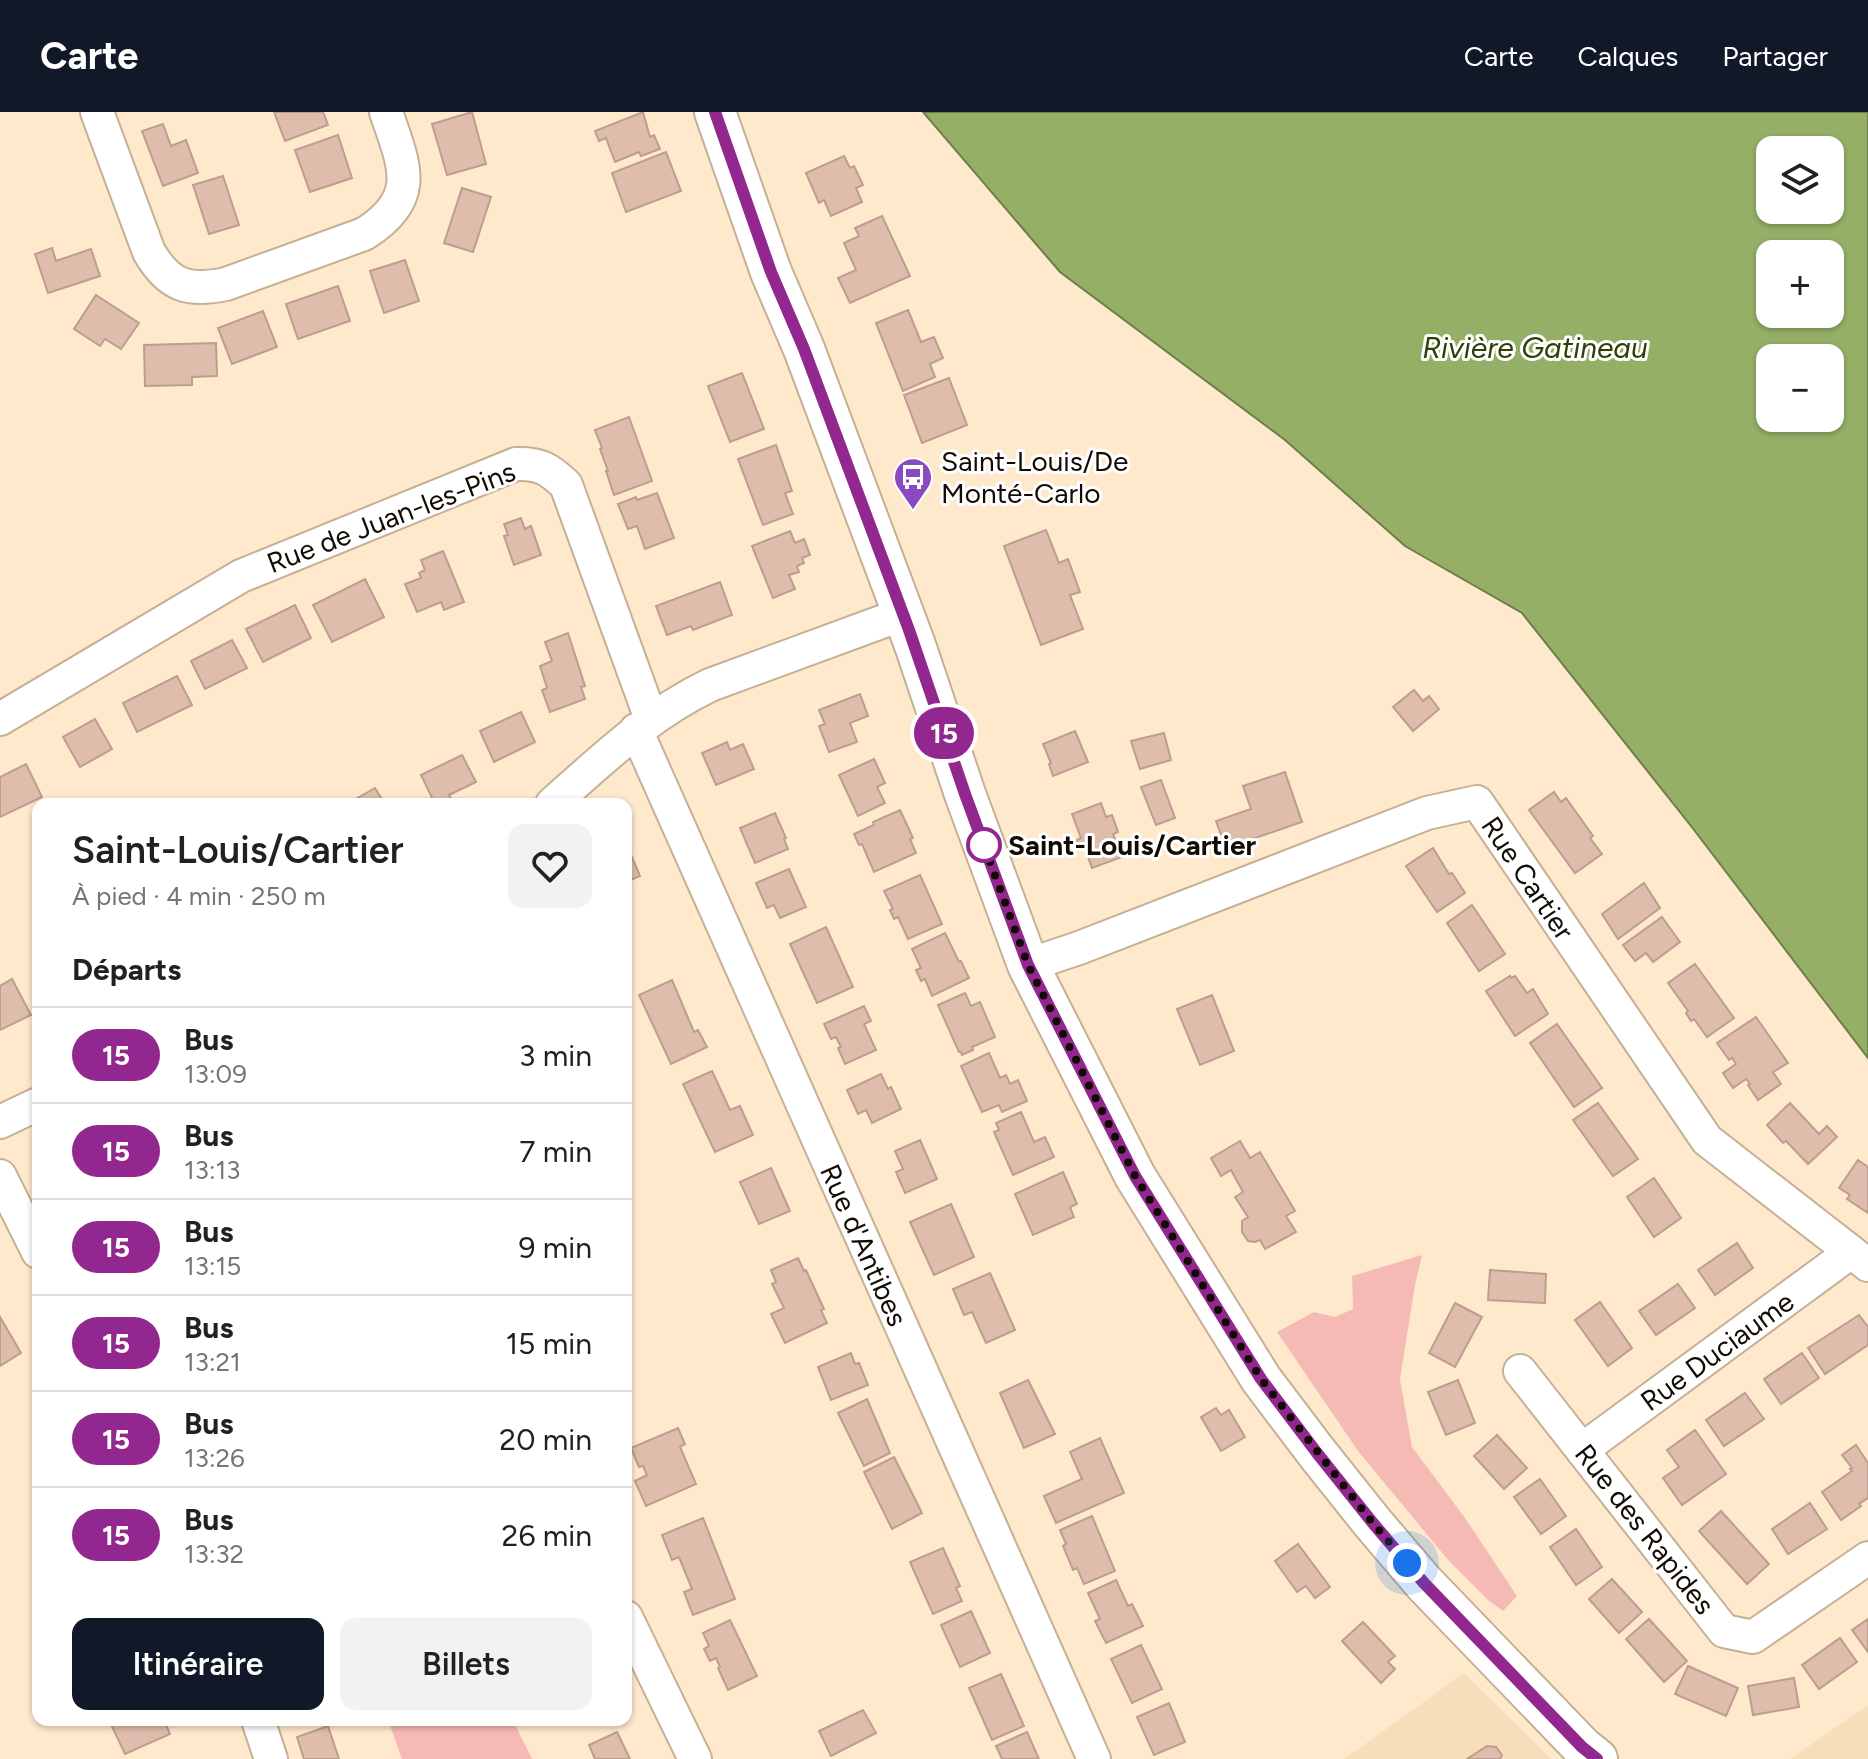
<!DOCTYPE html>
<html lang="fr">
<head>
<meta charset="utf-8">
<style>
	:root { --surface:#fff; --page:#f2f2f2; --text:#202124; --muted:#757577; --line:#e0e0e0; --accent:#111827 }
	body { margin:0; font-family:Figtree,sans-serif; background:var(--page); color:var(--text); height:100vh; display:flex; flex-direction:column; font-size:30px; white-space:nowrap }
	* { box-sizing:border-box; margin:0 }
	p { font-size:26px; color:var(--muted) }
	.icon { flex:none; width:44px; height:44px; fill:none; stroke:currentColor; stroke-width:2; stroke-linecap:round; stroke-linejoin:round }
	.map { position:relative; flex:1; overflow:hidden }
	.side { position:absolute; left:32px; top:686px; width:600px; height:928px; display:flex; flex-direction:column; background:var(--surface); border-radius:16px; box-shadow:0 2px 6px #0004 }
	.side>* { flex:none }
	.badge { padding:0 16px; border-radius:26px; font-size:28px; line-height:52px }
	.buttons { position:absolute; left:1756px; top:24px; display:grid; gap:16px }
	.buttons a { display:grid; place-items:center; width:88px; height:88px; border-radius:16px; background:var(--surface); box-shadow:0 2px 6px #0004; font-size:40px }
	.you { position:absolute; width:40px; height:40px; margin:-20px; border:6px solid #fff; border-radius:50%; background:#1a73e8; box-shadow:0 0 0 12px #1a73e833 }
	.map>.badge { position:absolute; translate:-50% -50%; box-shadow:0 0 0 4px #fff }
	h2 { padding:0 40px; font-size:30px; line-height:72px }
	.round { display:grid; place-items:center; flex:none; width:84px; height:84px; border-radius:16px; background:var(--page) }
	.summary { display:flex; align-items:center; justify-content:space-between; height:136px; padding:0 40px }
	h1 { font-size:38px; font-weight:600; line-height:60px }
	.primary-button { display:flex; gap:16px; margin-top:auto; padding:16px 40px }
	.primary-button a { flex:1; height:92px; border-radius:16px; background:var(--accent); color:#fff; font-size:32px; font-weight:600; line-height:92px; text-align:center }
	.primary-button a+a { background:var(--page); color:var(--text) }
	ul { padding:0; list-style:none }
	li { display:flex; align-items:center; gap:24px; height:96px; padding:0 40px; border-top:2px solid var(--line) }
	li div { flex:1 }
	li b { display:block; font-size:30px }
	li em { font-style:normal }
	li .badge { min-width:88px; font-weight:700; text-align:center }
	header { display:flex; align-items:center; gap:48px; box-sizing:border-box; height:112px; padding:0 40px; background:var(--accent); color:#fff }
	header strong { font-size:38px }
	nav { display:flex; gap:44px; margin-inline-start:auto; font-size:28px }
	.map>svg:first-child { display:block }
	.built { fill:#f8ddba }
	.green { fill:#f6bab5 }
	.water { fill:#95b066; stroke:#6e7e48; stroke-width:2; fill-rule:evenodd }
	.building { fill:#debdad; stroke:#bd9d8d; stroke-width:2 }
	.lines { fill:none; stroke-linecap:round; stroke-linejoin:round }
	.minor-casing { stroke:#c5b095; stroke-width:36 }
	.major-casing { stroke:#c5b095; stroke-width:44 }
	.minor { stroke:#fff; stroke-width:32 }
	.major { stroke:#fff; stroke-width:40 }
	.line-casing { stroke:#fff; stroke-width:18 }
	.line { stroke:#922790; stroke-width:12 }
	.walk { stroke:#120b03; stroke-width:8; stroke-dasharray:0 14.4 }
	.stop-dot { fill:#fff; stroke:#922790; stroke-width:4 }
	.labels { text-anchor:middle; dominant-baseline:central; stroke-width:6; stroke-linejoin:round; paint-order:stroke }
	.poi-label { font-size:28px; fill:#120b03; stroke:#fff; text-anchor:start }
	.street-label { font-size:28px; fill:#120b03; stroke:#fff }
	.stop-label { font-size:28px; font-weight:bold; fill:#120b03; stroke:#fff; text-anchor:start }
	.water-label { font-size:30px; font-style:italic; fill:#2f3f07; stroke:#fff }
</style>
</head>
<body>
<header>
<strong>Carte</strong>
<nav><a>Carte</a><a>Calques</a><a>Partager</a></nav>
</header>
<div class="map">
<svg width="1868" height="1647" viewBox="0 0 1868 1647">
	<rect width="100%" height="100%" fill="#ffe9cd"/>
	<!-- built -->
	<g class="built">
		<path d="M1464,1561L1551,1647H1344Z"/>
		<path d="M1868,1593V1647H1790Z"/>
	</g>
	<!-- green -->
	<g class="green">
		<path d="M1422,1143L1415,1173L1400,1267L1412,1335L1465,1406L1517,1484L1503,1499L1488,1488L1449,1449L1358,1339L1277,1220L1314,1200L1335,1205L1353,1197L1352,1164Z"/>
		<path d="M388,1608H513L532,1647H402Z"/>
	</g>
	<!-- water -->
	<path class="water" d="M923,0H1868V946L1691,714L1522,501L1405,434L1285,328L1060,160ZM1770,38H1830V98H1770ZM1770,142H1830V202H1770ZM1770,246H1830V306H1770Z"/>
	<!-- building -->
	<g class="building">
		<path d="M274,0H323L328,13L285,29Z"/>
		<path d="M472,0L486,52L447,63L432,12Z"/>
		<path d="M643,0L650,25L654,23L660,37L641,44L639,40L615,50L606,26L599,29L595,19Z"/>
		<path d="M163,12L171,34L186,28L198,61L163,74L142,19Z"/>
		<path d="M338,23L352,66L310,80L295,38Z"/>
		<path d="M666,40L681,79L626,100L612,61Z"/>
		<path d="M844,44L850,56L854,54L863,73L856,76L862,90L831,104L824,88L819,91L806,61Z"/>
		<path d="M223,64L239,113L209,122L193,73Z"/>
		<path d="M462,76L491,85L473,140L444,131Z"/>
		<path d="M882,104L910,164L850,191L838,166L856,158L844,131L859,124L855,116Z"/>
		<path d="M52,136L56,149L91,137L100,164L48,181L35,142Z"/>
		<path d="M405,148L419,189L384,201L370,159Z"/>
		<path d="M338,174L350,209L298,227L286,192Z"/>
		<path d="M96,183L139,211L121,237L105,227L100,234L74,217Z"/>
		<path d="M908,198L921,230L934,225L943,246L930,252L935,265L903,279L876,211Z"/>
		<path d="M263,199L277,235L232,252L218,216Z"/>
		<path d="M216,231L217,264L192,265V273L145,274L144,233Z"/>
		<path d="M742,261L764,317L730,330L708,274Z"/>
		<path d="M949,266L967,313L922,331L904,283Z"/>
		<path d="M629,305L652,369L614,383L606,359H608L600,337L602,336L595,318Z"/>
		<path d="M776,333L792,379L785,381L793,402L763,413L738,347Z"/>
		<path d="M657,381L674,426L645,437L637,414L628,417L618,392L636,385L637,388Z"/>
		<path d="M521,406L525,417L531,414L541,443L514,453L504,424L508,423L504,412Z"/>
		<path d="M1046,418L1059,451L1068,447L1080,480L1070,483L1083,517L1041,533L1004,434Z"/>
		<path d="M790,419L795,431L804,427L810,443L802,446L804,451L797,454L799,460L789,463L795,477L773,486L752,434Z"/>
		<path d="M443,439L464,490L444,498L441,490L417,500L405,472L421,466L419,461L425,458L421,448Z"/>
		<path d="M365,467L384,505L332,530L313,493Z"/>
		<path d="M720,470L732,503L693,518L691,514L667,523L656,494Z"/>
		<path d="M295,493L311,526L263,550L246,517Z"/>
		<path d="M568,521L585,574L581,575L585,587L550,600L542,578L547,576L540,554L552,549L545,530Z"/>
		<path d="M232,528L247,556L205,577L191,549Z"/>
		<path d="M177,564L192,593L137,620L123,591Z"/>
		<path d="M1414,578L1423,589L1429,584L1439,597L1413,619L1393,595Z"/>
		<path d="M860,582L868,604L850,611L857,630L829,640L819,614L825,612L819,598Z"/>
		<path d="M521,600L535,630L494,650L480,619Z"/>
		<path d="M95,607L112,637L80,655L63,625Z"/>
		<path d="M1075,619L1088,650L1053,664L1049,652L1051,651L1043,632Z"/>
		<path d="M1164,621L1171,648L1140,657L1131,629Z"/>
		<path d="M727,630L730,638L743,632L754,657L716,673L702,641Z"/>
		<path d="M462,643L476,670L449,683L454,692H435L421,663Z"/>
		<path d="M874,647L885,671L877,675L885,691L858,704L839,663Z"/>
		<path d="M26,652L42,685L0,705V665Z"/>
		<path d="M1285,660L1302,710L1226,736L1216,709L1251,697L1243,674Z"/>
		<path d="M1161,668L1175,706L1156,713L1141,675Z"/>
		<path d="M375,676L385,692H347Z"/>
		<path d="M1554,680L1561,690L1566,686L1593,724L1590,726L1602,742L1575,761L1529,698Z"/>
		<path d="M1101,691L1106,705L1112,703L1118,720L1113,722L1122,745L1092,756L1084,734L1080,736L1077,728L1081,726L1072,702Z"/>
		<path d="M900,698L913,726L910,727L916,741L874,760L862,732L859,733L854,722L874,713L873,710Z"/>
		<path d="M775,701L786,726L784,727L788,737L755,751L740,716Z"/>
		<path d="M626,731L640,764L626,770Z"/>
		<path d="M1433,736L1449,762L1452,761L1465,781L1437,800L1406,754Z"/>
		<path d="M789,757L806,795L780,806L774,793L767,796L756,771Z"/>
		<path d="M920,763L942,812L908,827L898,805L894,807L890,798L893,797L884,779Z"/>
		<path d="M1644,771L1660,796L1618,827L1602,802Z"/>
		<path d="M1472,793L1505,842L1479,859L1447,811Z"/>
		<path d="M1662,805L1680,830L1653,850L1646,841L1635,849L1623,833Z"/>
		<path d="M826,815L853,875L817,891L790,832Z"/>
		<path d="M945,821L959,850L961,849L969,866L932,884L925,867L921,869L916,858L921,856L912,837Z"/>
		<path d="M1695,852L1734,906L1707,925L1694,907L1691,909L1686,901L1688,899L1668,871Z"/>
		<path d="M1510,864L1511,866L1515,864L1527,881L1533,877L1548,902L1515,924L1486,879Z"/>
		<path d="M12,867L31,903L0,918V874Z"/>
		<path d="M672,868L694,920L698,918L707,935L671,952L639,883Z"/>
		<path d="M965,881L971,894L980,890L995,925L972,935L973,938L962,943L961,940H959L938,893Z"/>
		<path d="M1212,883L1234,939L1200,953L1177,897Z"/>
		<path d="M864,894L871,909L864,912L876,938L845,952L838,936L841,935L836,925L831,927L824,912Z"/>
		<path d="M1756,905L1788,951L1773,960L1781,972L1758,988L1748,973L1750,972L1746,967L1733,976L1723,961L1736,952L1732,946L1729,948L1717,931Z"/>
		<path d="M1557,912L1602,976L1574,995L1530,931Z"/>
		<path d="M989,941L1000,966L1006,963L1010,972L1018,968L1027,989L1002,1000L999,993L982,1000L961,954Z"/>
		<path d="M712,959L730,998L740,994L753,1023L715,1040L683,972Z"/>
		<path d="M881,962L888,977L891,975L901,997L872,1011L866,998L858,1002L847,978Z"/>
		<path d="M1598,991L1638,1047L1613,1064L1573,1008Z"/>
		<path d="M1790,991L1819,1022L1827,1014L1837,1025L1808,1052L1786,1029L1783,1031L1767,1013Z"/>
		<path d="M1021,1000L1034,1030L1045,1025L1054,1045L1013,1063L994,1020L999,1018L996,1011Z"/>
		<path d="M920,1028L937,1067L905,1081L896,1060L903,1057L895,1039Z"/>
		<path d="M1240,1029L1250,1046L1260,1040L1295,1099L1286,1104L1296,1120L1265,1137L1260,1128L1255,1130L1248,1129L1242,1120V1109L1248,1105L1235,1085L1243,1080L1231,1058L1221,1064L1211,1046Z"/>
		<path d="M1858,1048L1868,1055V1101L1847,1087L1850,1083L1839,1076Z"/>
		<path d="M771,1056L790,1099L759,1112L740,1070Z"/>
		<path d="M1063,1060L1077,1092L1070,1095L1074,1105L1033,1123L1015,1082Z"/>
		<path d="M1654,1066L1681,1106L1654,1125L1627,1085Z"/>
		<path d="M951,1092L974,1145L934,1163L910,1110Z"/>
		<path d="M1737,1131L1753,1156L1715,1183L1698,1158Z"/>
		<path d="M798,1146L804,1159L806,1158L824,1197L821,1198L827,1211L785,1231L771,1202L784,1196L772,1172L776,1170L771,1158Z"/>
		<path d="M1490,1158L1546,1162L1545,1191L1488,1188Z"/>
		<path d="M990,1161L1015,1218L986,1231L972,1200L964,1203L953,1177Z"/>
		<path d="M1678,1172L1695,1196L1656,1223L1639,1199Z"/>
		<path d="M1600,1190L1632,1236L1608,1254L1575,1208Z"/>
		<path d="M1455,1191L1482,1205L1455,1255L1429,1241Z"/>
		<path d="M1859,1203L1868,1215V1233L1825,1262L1808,1236Z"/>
		<path d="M0,1205L21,1241L0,1254Z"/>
		<path d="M851,1241L855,1252L859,1251L868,1273L831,1288L818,1255Z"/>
		<path d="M1802,1241L1819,1266L1781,1292L1764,1267Z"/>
		<path d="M1028,1268L1055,1322L1024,1336L1000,1281Z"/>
		<path d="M1458,1268L1475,1311L1446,1323L1428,1280Z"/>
		<path d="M1745,1281L1764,1307L1724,1334L1706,1308Z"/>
		<path d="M867,1287L890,1341L864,1354L838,1301Z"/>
		<path d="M1216,1296L1221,1303L1229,1298L1245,1325L1221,1339L1201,1305Z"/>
		<path d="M678,1316L685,1332L680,1335L696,1372L646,1394L635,1369L647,1363L643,1354L639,1355L631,1336Z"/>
		<path d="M1695,1318L1726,1362L1682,1393L1663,1366L1679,1355L1667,1338Z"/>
		<path d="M1497,1323L1527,1356L1504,1377L1474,1344Z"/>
		<path d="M1100,1326L1124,1381L1056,1411L1044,1384L1082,1367L1070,1340Z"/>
		<path d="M1856,1333L1868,1351V1386L1859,1392L1861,1394L1841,1408L1822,1380L1852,1359L1850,1357L1852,1356L1842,1343Z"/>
		<path d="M894,1345L922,1401L892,1417L864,1360Z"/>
		<path d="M1540,1367L1566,1404L1541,1422L1514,1385Z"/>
		<path d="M1810,1391L1827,1417L1788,1442L1772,1417Z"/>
		<path d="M1721,1399L1769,1452L1747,1472L1699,1419Z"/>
		<path d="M1092,1404L1115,1459L1084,1472L1077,1456L1073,1458L1063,1434L1066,1432L1060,1418Z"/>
		<path d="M703,1406L735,1487L693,1503L684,1480L692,1477L679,1445L672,1448L662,1423Z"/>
		<path d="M1576,1417L1602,1455L1576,1473L1550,1435Z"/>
		<path d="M1298,1432L1330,1475L1315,1486L1306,1474L1297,1480L1275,1449Z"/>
		<path d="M943,1436L960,1474L956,1476L962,1489L933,1502L910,1450Z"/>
		<path d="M1612,1467L1642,1500L1619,1521L1589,1487Z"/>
		<path d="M1116,1468L1128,1494L1132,1492L1143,1514L1106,1531L1095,1509L1100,1507L1088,1481Z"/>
		<path d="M971,1499L990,1541L960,1555L941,1513Z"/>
		<path d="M1649,1507L1687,1549L1664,1570L1626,1527Z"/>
		<path d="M1868,1507V1540L1852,1518Z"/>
		<path d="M730,1508L757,1564L728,1578L718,1556L720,1555L716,1546L710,1549L704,1537L709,1534L703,1521Z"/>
		<path d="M1363,1510L1395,1544L1388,1550L1395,1557L1381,1571L1342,1529Z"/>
		<path d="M1840,1526L1857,1550L1819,1577L1802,1553Z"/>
		<path d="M1141,1533L1162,1577L1132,1591L1111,1547Z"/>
		<path d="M1688,1554L1738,1576L1726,1604L1675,1582Z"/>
		<path d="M1001,1562L1024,1614L992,1628L969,1576Z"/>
		<path d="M1794,1566L1799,1595L1753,1603L1748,1574Z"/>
		<path d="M1169,1591L1185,1630L1154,1643L1137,1605Z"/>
		<path d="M863,1598L876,1621L831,1644L819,1619Z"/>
		<path d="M109,1608H164L170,1622L125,1642Z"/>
		<path d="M328,1614L339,1647H304L297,1625Z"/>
		<path d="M617,1620L630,1647H595L589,1633Z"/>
		<path d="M1027,1620L1039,1647H1002L996,1634Z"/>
		<path d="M1487,1634L1496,1635L1502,1643L1500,1647H1467Z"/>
	</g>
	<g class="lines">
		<defs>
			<g id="minor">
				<path d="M97,0L149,140C169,174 188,180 226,172L364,122C422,86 404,53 386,0"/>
				<path d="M0,607L241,464L516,352C540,351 549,357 566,373L651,607"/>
				<path d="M636,618L1094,1647"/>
				<path d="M552,692C603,647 648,603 710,573L903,502"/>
				<path d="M1028,853L1079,836L1427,701L1477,690L1707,1028L1868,1153"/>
				<path d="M0,1010L38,992"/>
				<path d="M0,1064L38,1140"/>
				<path d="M1520,1259L1724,1519L1753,1525L1868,1446"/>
				<path d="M1583,1337L1851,1140"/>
				<path d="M626,1505L695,1647"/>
				<path d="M258,1608L271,1647"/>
			</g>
			<path id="major" d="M715,0L771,160L804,237L915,533L965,682L1028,853L1135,1064L1261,1267L1317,1341L1372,1410L1424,1471L1582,1635L1597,1647"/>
		</defs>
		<!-- minor casing -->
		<use href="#minor" class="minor-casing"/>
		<!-- major casing -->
		<use href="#major" class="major-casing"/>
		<!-- minor -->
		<use href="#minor" class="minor"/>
		<!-- major -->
		<use href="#major" class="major"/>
	</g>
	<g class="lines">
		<defs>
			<path id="line" d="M715,0L771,160L804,237L909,518L965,682L1028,853L1135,1064L1261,1267L1317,1341L1372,1410L1424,1471L1582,1635L1597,1647"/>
		</defs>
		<!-- line casing -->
		<use href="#line" class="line-casing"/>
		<!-- line -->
		<use href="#line" class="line"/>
		<!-- walk -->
		<path class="walk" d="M984,733L982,728L1028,853L1135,1064L1261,1267L1372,1410L1407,1451"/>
	</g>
	<!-- icons -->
	<defs>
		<symbol id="bus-pin" viewBox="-11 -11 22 30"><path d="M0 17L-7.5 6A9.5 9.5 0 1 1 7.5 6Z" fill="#8a4abf" stroke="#fff"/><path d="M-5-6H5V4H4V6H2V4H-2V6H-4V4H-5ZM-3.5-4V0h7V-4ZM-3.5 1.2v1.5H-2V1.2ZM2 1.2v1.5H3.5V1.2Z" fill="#fff"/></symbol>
	</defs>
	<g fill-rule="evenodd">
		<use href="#bus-pin" x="891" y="343" width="44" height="60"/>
	</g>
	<!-- markers -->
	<circle class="stop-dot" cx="984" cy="733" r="16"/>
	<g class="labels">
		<!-- poi labels -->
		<g class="poi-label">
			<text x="941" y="349">Saint-Louis/De<tspan x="941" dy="32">Monté-Carlo</tspan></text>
		</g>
		<!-- street labels -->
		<g class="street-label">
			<text transform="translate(391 405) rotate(-21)">Rue de Juan-les-Pins</text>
			<text transform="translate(1528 766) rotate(56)">Rue Cartier</text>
			<text transform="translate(864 1133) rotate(66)">Rue d'Antibes</text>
			<text transform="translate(1717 1239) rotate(-36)">Rue Duciaume</text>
			<text transform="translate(1645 1417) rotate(52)">Rue des Rapides</text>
		</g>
		<!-- stop labels -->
		<g class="stop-label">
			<text x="1008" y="733">Saint-Louis/Cartier</text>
		</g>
		<!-- water labels -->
		<g class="water-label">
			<text x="1535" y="235">Rivière Gatineau</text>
		</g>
	</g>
</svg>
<div class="buttons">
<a><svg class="icon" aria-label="layers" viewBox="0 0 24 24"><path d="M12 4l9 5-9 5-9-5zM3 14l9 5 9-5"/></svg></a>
<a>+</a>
<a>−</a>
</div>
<div class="you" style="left:1407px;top:1451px"></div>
<b class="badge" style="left:944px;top:621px;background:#922790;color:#fff">15</b>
<section class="side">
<div class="summary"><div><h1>Saint-Louis/Cartier</h1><p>À pied · 4 min · 250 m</p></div><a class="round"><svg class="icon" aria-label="heart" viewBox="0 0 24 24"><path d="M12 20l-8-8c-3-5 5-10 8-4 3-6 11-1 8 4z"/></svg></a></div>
<h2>Départs</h2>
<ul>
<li><span class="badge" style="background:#922790;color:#fff">15</span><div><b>Bus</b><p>13:09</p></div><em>3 min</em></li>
<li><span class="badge" style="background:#922790;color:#fff">15</span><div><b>Bus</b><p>13:13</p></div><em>7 min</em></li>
<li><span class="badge" style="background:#922790;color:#fff">15</span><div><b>Bus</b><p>13:15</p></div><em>9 min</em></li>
<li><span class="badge" style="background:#922790;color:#fff">15</span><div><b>Bus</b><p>13:21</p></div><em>15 min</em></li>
<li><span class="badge" style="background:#922790;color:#fff">15</span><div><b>Bus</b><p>13:26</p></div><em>20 min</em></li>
<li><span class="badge" style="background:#922790;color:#fff">15</span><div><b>Bus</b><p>13:32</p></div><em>26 min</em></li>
</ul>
<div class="primary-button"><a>Itinéraire</a><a>Billets</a></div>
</section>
</div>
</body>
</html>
